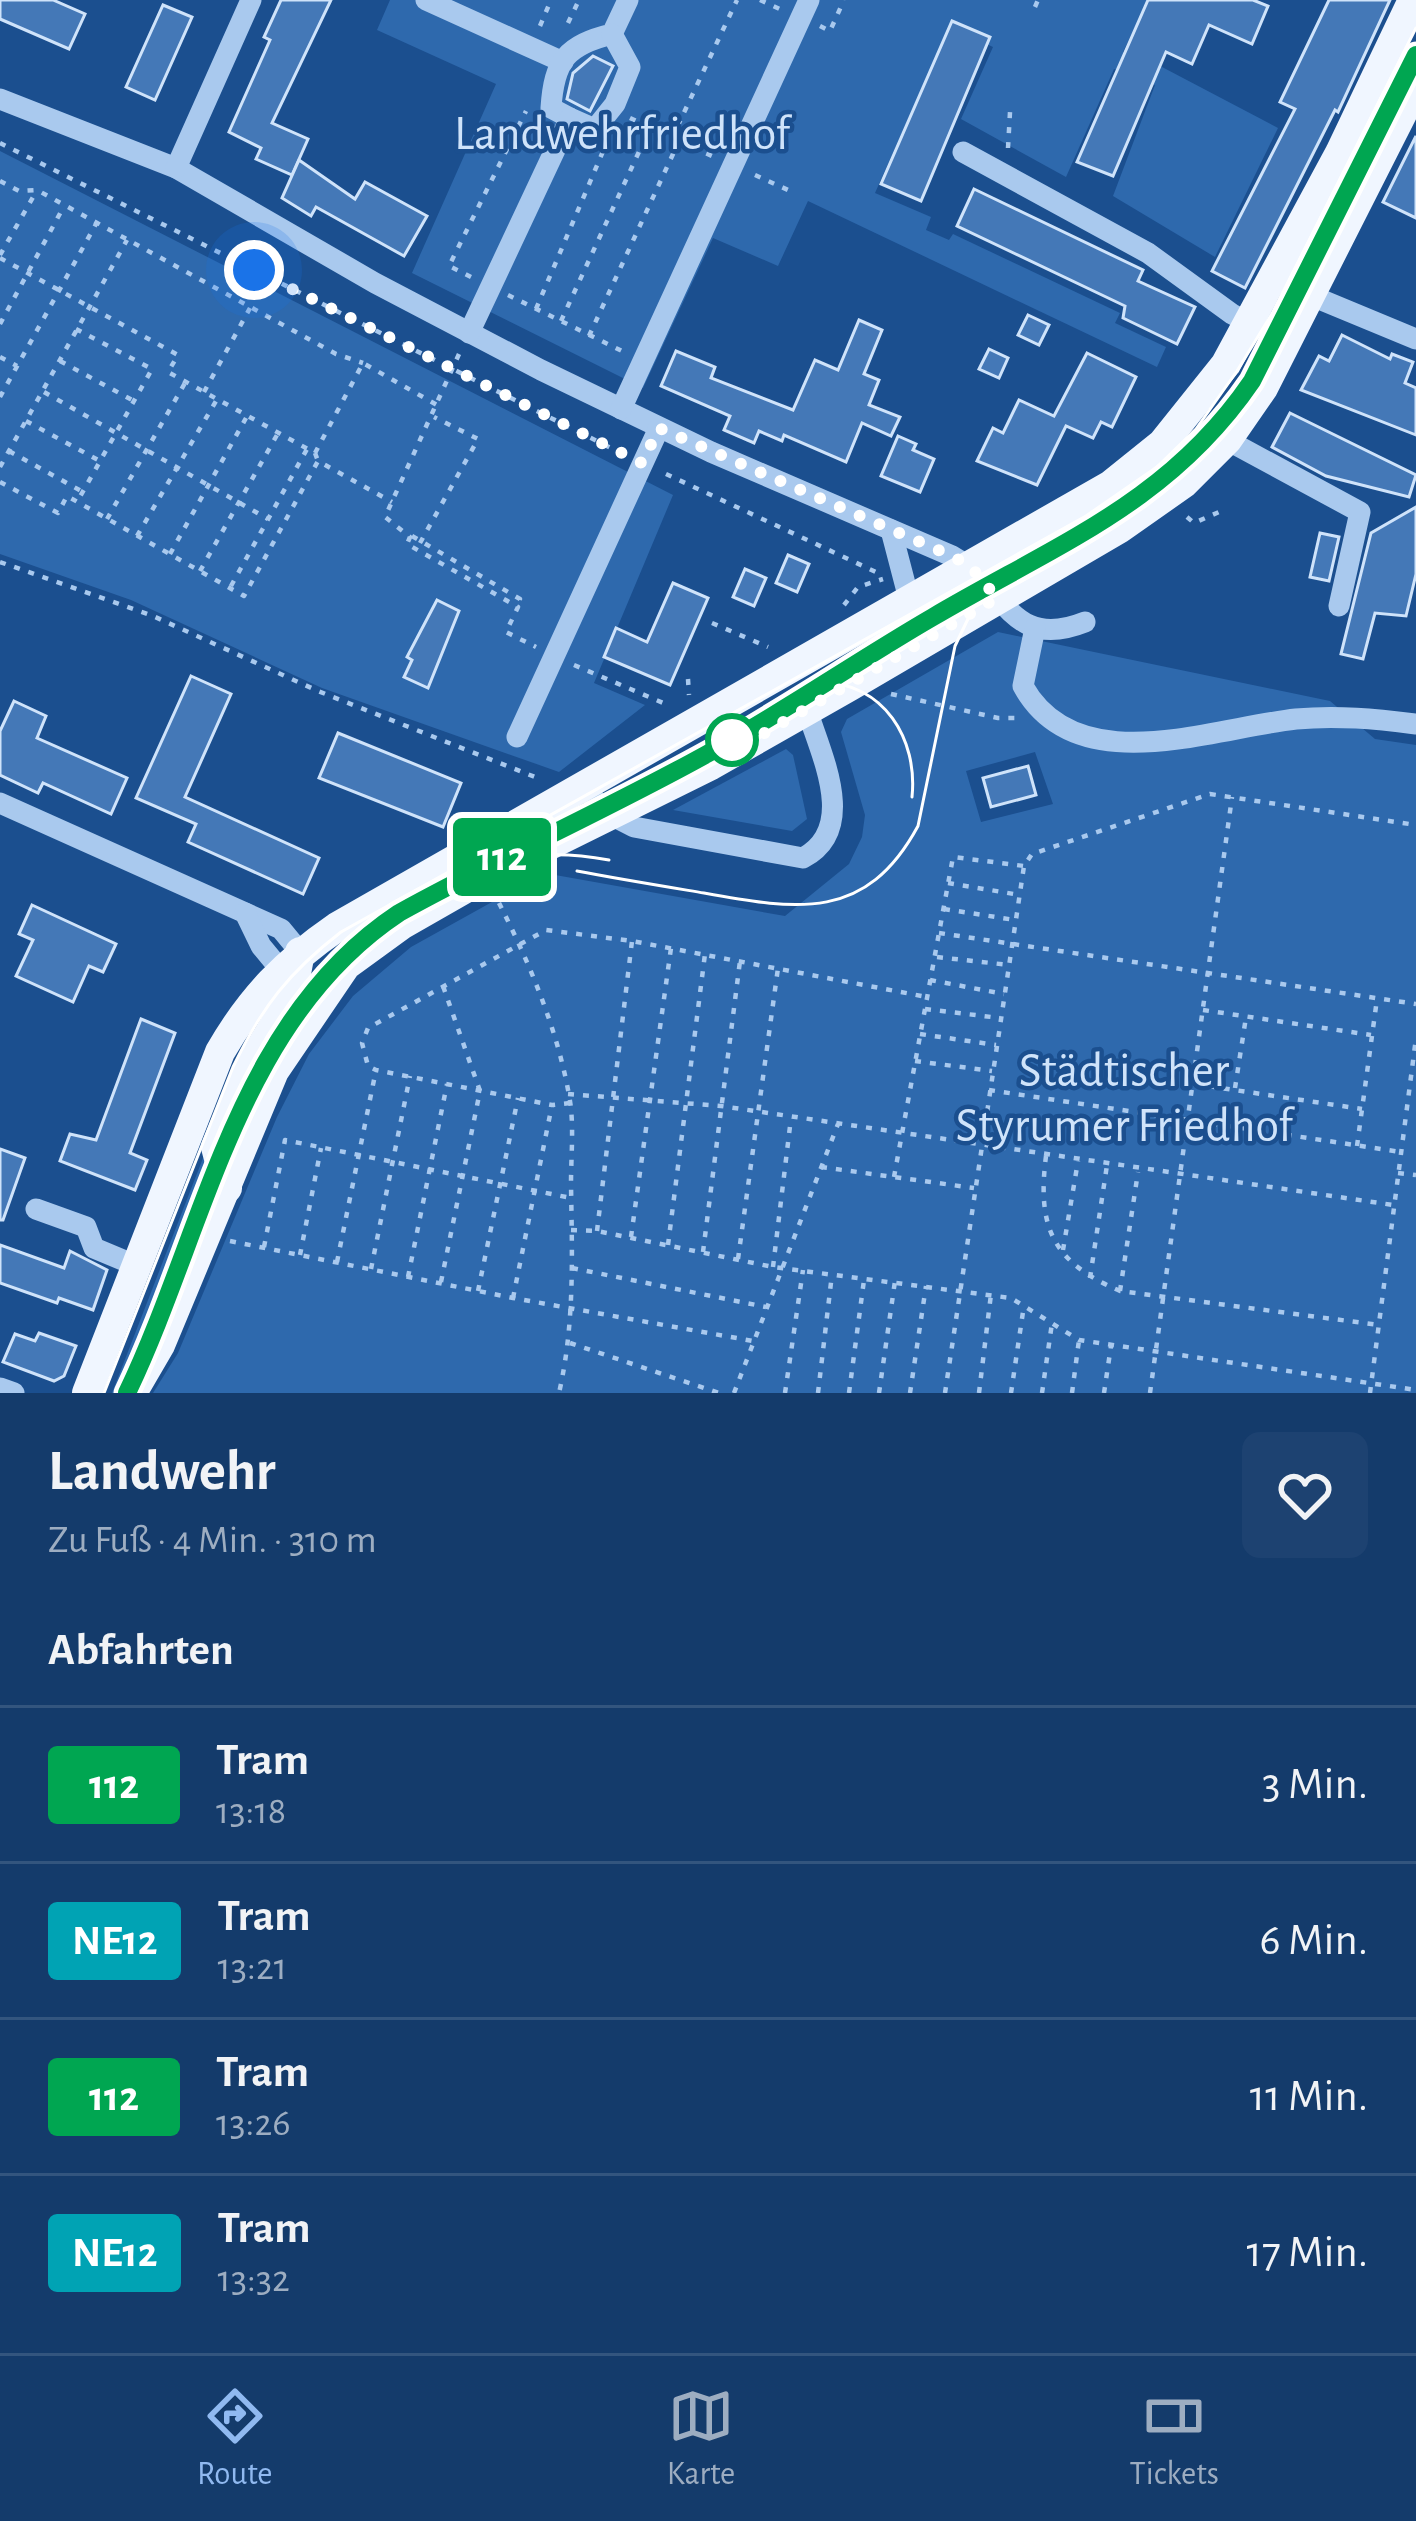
<!DOCTYPE html>
<html lang="de">
<head>
<meta charset="utf-8">
<style>
	:root { --surface:#143b6b; --page:#1d4271; --text:#f1f3f6; --muted:#9dadc1; --line:#33557e; --accent:#90b9f0 }
	body { margin:0; font-family:"Alegreya Sans",sans-serif; background:var(--page); color:var(--text); height:100vh; display:flex; flex-direction:column; font-size:45px; white-space:nowrap }
	* { box-sizing:border-box; margin:0 }
	p { font-size:39px; color:var(--muted) }
	.icon { flex:none; width:66px; height:66px; fill:none; stroke:currentColor; stroke-width:2; stroke-linecap:round; stroke-linejoin:round }
	.map { position:relative; height:1393px; overflow:hidden }
	.details { display:flex; flex-direction:column; background:var(--surface); flex:1 }
	.details>* { flex:none }
	.badge { padding:0 24px; border-radius:9px; font-size:42px; line-height:78px }
	.you { position:absolute; width:60px; height:60px; margin:-30px; border:9px solid #fff; border-radius:50%; background:#1a73e8; box-shadow:0 0 0 18px #1a73e833 }
	.map>.badge { position:absolute; translate:-50% -50%; box-shadow:0 0 0 6px #fff }
	h2 { padding:0 48px; font-size:45px; line-height:108px }
	.round { display:grid; place-items:center; flex:none; width:126px; height:126px; border-radius:18px; background:var(--page) }
	.overview { display:flex; align-items:center; justify-content:space-between; height:204px; padding:0 48px }
	h1 { font-size:57px; font-weight:700; line-height:90px }
	ul { padding:0; list-style:none }
	li { display:flex; align-items:center; gap:36px; height:156px; padding:0 48px; border-top:3px solid var(--line) }
	li div { flex:1 }
	li b { display:block; font-size:45px }
	li em { font-style:normal }
	li .badge { min-width:132px; font-weight:700; text-align:center }
	.dock { display:flex; justify-content:space-around; align-items:center; height:168px; border-top:3px solid var(--line); background:var(--surface); font-size:33px; color:var(--muted) }
	.dock a { display:grid; justify-items:center; gap:6px }
	.dock .selected { color:var(--accent) }
	.map>svg:first-child { display:block }
	.green { fill:#2e69ad; fill-rule:evenodd }
	.building { fill:#4478b7; stroke:#cfe3fa; stroke-width:3 }
	.lines { fill:none; stroke-linecap:round; stroke-linejoin:round }
	.path { stroke:#a9c9ee; stroke-width:4.5; stroke-dasharray:6 9; stroke-linecap:butt }
	.minor { stroke:#a9c9ee; stroke-width:21 }
	.major { stroke:#f0f6ff; stroke-width:30 }
	.tram { stroke:#fff; stroke-width:3 }
	.line-casing { stroke:#fff; stroke-width:27 }
	.line { stroke:#00a651; stroke-width:18 }
	.walk { stroke:#fff; stroke-width:12; stroke-dasharray:0 21.6 }
	.stop-dot { fill:#fff; stroke:#00a651; stroke-width:6 }
	.labels { text-anchor:middle; dominant-baseline:central; stroke-width:9; stroke-linejoin:round; paint-order:stroke }
	.park-label { font-size:48px; fill:#cfe3fa; stroke:#1b4f8f }
</style>
</head>
<body>
<div class="map">
<svg width="1416" height="1393" viewBox="0 0 1416 1393">
	<rect width="100%" height="100%" fill="#1b4f8f"/>
	<!-- green -->
	<g class="green">
		<path d="M390,0H1148L1123,52L1143,57L1278,128L1215,257L1113,196L1155,85L1114,69L1066,177L961,119L993,47L949,27L875,193L931,217L926,230L949,240L953,234L1120,313L1115,323L1166,347L1157,367L808,201L778,266L713,238L643,388L412,273L496,84L377,30Z"/>
		<path d="M0,151L673,495L594,683L645,705L559,772L322,688L131,600L0,554Z"/>
		<path d="M998,632L1330,701L1375,739L1416,745V1393H153L178,1353L277,1117L309,1054L353,996L411,947L544,873L785,916L849,864L862,837L865,815L841,732L847,719ZM1035,752L1053,804L981,822L966,771Z"/>
		<path d="M786,749L793,755L807,819L792,831L673,810Z"/>
		<path d="M210,1140L213,1171L150,1334L121,1393H112Z"/>
	</g>
	<!-- building -->
	<g class="building">
		<path d="M0,0H53L85,14L69,49L0,19Z"/>
		<path d="M281,0H331L272,123L308,139L292,175L256,159L261,148L229,132L270,40L264,37Z"/>
		<path d="M1148,0H1253L1268,6L1252,44L1209,25L1192,64L1166,52L1113,176L1077,162Z"/>
		<path d="M1329,0H1390L1338,112L1335,110L1245,288L1212,271L1295,109L1280,102Z"/>
		<path d="M163,5L192,17L155,100L126,87Z"/>
		<path d="M952,21L990,37L921,201L881,184Z"/>
		<path d="M593,56L613,66L590,111L567,99L573,73Z"/>
		<path d="M1416,136V218L1383,202Z"/>
		<path d="M299,160L355,199L365,182L427,216L404,256L316,207L311,216L282,198Z"/>
		<path d="M974,189L1143,270L1138,281L1195,307L1177,344L1123,318L1125,306L957,226Z"/>
		<path d="M1028,315L1049,325L1039,345L1018,335Z"/>
		<path d="M859,320L882,330L864,374L879,380L869,405L900,417L891,436L862,423L846,462L784,435L782,441L759,431L754,443L724,430L730,416L661,386L676,351L715,367L711,378L793,410L815,360L838,370Z"/>
		<path d="M1342,335L1390,359L1392,354L1413,362L1405,383L1416,388V435L1301,390L1319,356L1329,361Z"/>
		<path d="M989,349L1008,358L999,378L979,369Z"/>
		<path d="M1087,353L1136,377L1112,427L1101,422L1093,438L1066,426L1037,485L977,461L993,428L1003,433L1019,400L1054,416Z"/>
		<path d="M1290,413L1416,475L1409,497L1326,476L1272,447Z"/>
		<path d="M898,436L916,444L913,450L934,459L920,492L881,476Z"/>
		<path d="M1416,507V574L1406,616L1375,613L1363,659L1341,654L1371,533Z"/>
		<path d="M1320,533L1339,537L1329,581L1310,577Z"/>
		<path d="M788,555L809,564L797,592L776,583Z"/>
		<path d="M745,569L766,578L754,606L733,597Z"/>
		<path d="M673,583L708,598L670,685L604,657L616,628L647,642Z"/>
		<path d="M437,600L459,611L428,688L404,677L412,660L407,657Z"/>
		<path d="M191,676L231,694L185,797L319,858L303,894L188,842L196,824L136,798Z"/>
		<path d="M14,701L46,716L37,738L127,778L111,814L43,783L38,793L0,775V731Z"/>
		<path d="M338,733L461,783L443,827L319,778Z"/>
		<path d="M1028,766L1036,795L991,807L983,778Z"/>
		<path d="M32,905L116,944L103,972L89,966L73,1002L16,976L33,940L19,934Z"/>
		<path d="M141,1019L175,1033L130,1153L147,1160L135,1190L60,1161L70,1134L96,1140Z"/>
		<path d="M0,1149L25,1158L3,1220H0Z"/>
		<path d="M0,1245L64,1268L70,1251L107,1270L93,1310L59,1298L57,1303L0,1283Z"/>
		<path d="M39,1333L76,1346L64,1376L54,1381L3,1362L15,1334L35,1341Z"/>
	</g>
	<g class="lines">
		<!-- path -->
		<g class="path">
			<path d="M760,0L782,10"/>
			<path d="M1035,7L1038,0"/>
			<path d="M568,23L579,0"/>
			<path d="M540,26L551,0"/>
			<path d="M820,26L830,31L844,0"/>
			<path d="M630,118L672,138L737,0"/>
			<path d="M679,141L712,156"/>
			<path d="M0,143L623,454"/>
			<path d="M1008,148L1010,112"/>
			<path d="M755,175L788,190"/>
			<path d="M0,181L19,191L37,190L336,354L363,363"/>
			<path d="M0,255L36,192"/>
			<path d="M0,258L178,355L168,372L315,453L318,461"/>
			<path d="M471,277L449,266L526,111"/>
			<path d="M508,295L622,351"/>
			<path d="M536,309L604,149"/>
			<path d="M561,321L649,130"/>
			<path d="M0,324L63,208"/>
			<path d="M76,329L152,369L77,502"/>
			<path d="M589,336L679,141"/>
			<path d="M459,354L385,517L410,537L407,544L518,607L506,632L536,647"/>
			<path d="M0,357L17,366"/>
			<path d="M60,361L134,401"/>
			<path d="M44,392L268,519"/>
			<path d="M204,392L250,308"/>
			<path d="M0,397L96,224"/>
			<path d="M26,421L100,461"/>
			<path d="M9,451L83,492"/>
			<path d="M315,453L363,363L437,405"/>
			<path d="M0,467L127,240"/>
			<path d="M666,474L878,573"/>
			<path d="M0,482L58,513L67,496L244,596L318,461L392,502"/>
			<path d="M1187,517L1194,523L1219,512"/>
			<path d="M107,519L185,383"/>
			<path d="M137,536L216,401"/>
			<path d="M412,536L520,599L518,607"/>
			<path d="M420,543L478,439L434,417"/>
			<path d="M170,554L246,418"/>
			<path d="M0,562L153,616L318,691L540,779"/>
			<path d="M200,571L277,435"/>
			<path d="M231,586L307,449"/>
			<path d="M844,605L858,587L883,579"/>
			<path d="M712,623L768,647"/>
			<path d="M574,665L668,705"/>
			<path d="M688,679L689,695"/>
			<path d="M891,694L998,718H1020"/>
			<path d="M948,883L1020,895"/>
			<path d="M499,903C530,964 559,1033 570,1101C574,1127 571,1157 571,1183C572,1255 575,1323 559,1393"/>
			<path d="M944,909L1015,920"/>
			<path d="M939,933L1416,1004"/>
			<path d="M937,957L1009,965"/>
			<path d="M930,980L1004,994"/>
			<path d="M925,1009L1000,1018"/>
			<path d="M1203,1010L1371,1035"/>
			<path d="M920,1034L996,1045"/>
			<path d="M915,1061L992,1071"/>
			<path d="M1194,1084L1362,1109"/>
			<path d="M1235,1088L1246,1017"/>
			<path d="M989,1090L1401,1152"/>
			<path d="M568,1094L721,1106L1393,1205"/>
			<path d="M570,1103L552,1105L376,1070L368,1066L362,1043L368,1028L546,930L632,941L927,997"/>
			<path d="M1357,1146L1377,999"/>
			<path d="M1046,1156C1037,1227 1052,1262 1120,1291L1379,1325"/>
			<path d="M821,1167L974,1188"/>
			<path d="M1398,1173L1416,1175"/>
			<path d="M894,1177L953,857L1024,866"/>
			<path d="M571,1230L597,1231L773,1267L1011,1298L1079,1340L1416,1390"/>
			<path d="M597,1231L632,941"/>
			<path d="M631,1237L671,948"/>
			<path d="M230,1241L513,1298L753,1341"/>
			<path d="M668,1245L705,954"/>
			<path d="M264,1247L285,1140L571,1198"/>
			<path d="M1063,1250L1078,1161"/>
			<path d="M703,1252L740,961"/>
			<path d="M300,1255L321,1148"/>
			<path d="M738,1259L778,968"/>
			<path d="M337,1262L376,1070"/>
			<path d="M773,1267L791,1118"/>
			<path d="M572,1268L766,1307"/>
			<path d="M371,1269L410,1076"/>
			<path d="M408,1277L447,1084"/>
			<path d="M1090,1278L1107,1165"/>
			<path d="M441,1282L480,1091L443,986"/>
			<path d="M478,1291L518,1098"/>
			<path d="M1120,1291L1138,1172"/>
			<path d="M513,1298L552,1105"/>
			<path d="M570,1343L719,1393"/>
			<path d="M734,1393L838,1124"/>
			<path d="M785,1393L803,1270"/>
			<path d="M818,1393L832,1274"/>
			<path d="M849,1393L864,1280"/>
			<path d="M879,1393L895,1281"/>
			<path d="M910,1393L926,1286"/>
			<path d="M945,1393L1024,866L1032,854L1210,794L1416,825"/>
			<path d="M979,1393L991,1294"/>
			<path d="M1011,1393L1024,1305"/>
			<path d="M1042,1393L1052,1323"/>
			<path d="M1072,1393L1079,1340"/>
			<path d="M1104,1393L1111,1346"/>
			<path d="M1150,1393L1232,797"/>
			<path d="M1370,1393L1416,1038"/>
		</g>
		<!-- minor -->
		<g class="minor">
			<path d="M426,0L563,62"/>
			<path d="M0,99L176,168L375,283L541,370L711,452L952,556C1005,586 1010,652 1085,622"/>
			<path d="M570,118L551,108C554,60 567,45 612,34L628,0"/>
			<path d="M963,152L1148,253L1232,314L1287,343"/>
			<path d="M176,168L251,0"/>
			<path d="M1250,325L1312,296L1416,339"/>
			<path d="M469,333L570,118L595,129L615,104L630,67L612,34"/>
			<path d="M621,409L809,0"/>
			<path d="M1227,440L1360,512L1339,606"/>
			<path d="M891,530L909,599"/>
			<path d="M1035,628L1023,686C1076,782 1212,728 1296,719C1337,715 1376,719 1416,724"/>
			<path d="M517,737L659,428"/>
			<path d="M588,787L599,809L634,827L803,858C858,829 822,757 807,710"/>
			<path d="M0,803L281,929L300,952"/>
			<path d="M245,913L261,946L280,969"/>
			<path d="M36,1209L86,1227L94,1248L137,1266"/>
			<path d="M0,1388L14,1393"/>
		</g>
		<!-- major -->
		<g class="major">
			<path d="M227,1188L216,1147L249,1068L292,995L300,952"/>
			<path d="M87,1393L220,1052C251,998 286,962 337,927L1111,485L1162,444L1226,364L1340,153L1413,0"/>
			<path d="M132,1393L160,1345L274,1071L346,965L401,925L485,877L711,765L850,686L1120,528L1184,483L1227,440L1263,388L1416,86"/>
		</g>
		<!-- tram -->
		<g class="tram">
			<path d="M1208,439L1257,371"/>
			<path d="M821,682C884,683 918,739 912,797"/>
			<path d="M578,819L769,720L881,649"/>
			<path d="M491,863C533,853 566,852 609,860"/>
			<path d="M577,871C619,879 662,886 704,893C798,910 866,922 918,826L955,646L978,598L1001,575"/>
			<path d="M104,1393L233,1067C262,1007 288,973 341,932L1086,516L1157,467L1196,429L1237,371L1273,312L1416,28"/>
			<path d="M127,1393C159,1327 185,1258 211,1189C250,1089 290,987 382,924"/>
		</g>
	</g>
	<g class="lines">
		<defs>
			<path id="line" d="M127,1393C206,1228 237,1020 399,913C500,857 606,810 707,754C784,712 857,661 933,617C1055,545 1169,503 1252,381L1416,55"/>
		</defs>
		<!-- line casing -->
		<use href="#line" class="line-casing"/>
		<!-- line -->
		<use href="#line" class="line"/>
		<!-- walk -->
		<path class="walk" d="M254,270L642,463L659,428L952,556L971,567L997,598L742,746L732,740"/>
	</g>
	<!-- markers -->
	<circle class="stop-dot" cx="732" cy="740" r="24"/>
	<g class="labels">
		<!-- park labels -->
		<g class="park-label">
			<text x="622" y="135">Landwehrfriedhof</text>
			<text x="1124" y="1072">Städtischer<tspan x="1124" dy="55">Styrumer Friedhof</tspan></text>
		</g>
	</g>
</svg>
<div class="you" style="left:254px;top:270px"></div>
<b class="badge" style="left:502px;top:857px;background:#00a651;color:#fff">112</b>
</div>
<section class="details">
<div class="overview"><div><h1>Landwehr</h1><p>Zu Fuß · 4 Min. · 310 m</p></div><a class="round"><svg class="icon" aria-label="heart" viewBox="0 0 24 24"><path d="M12 20l-8-8c-3-5 5-10 8-4 3-6 11-1 8 4z"/></svg></a></div>
<h2>Abfahrten</h2>
<ul>
<li><span class="badge" style="background:#00a651;color:#fff">112</span><div><b>Tram</b><p>13:18</p></div><em>3 Min.</em></li>
<li><span class="badge" style="background:#00a3b4;color:#fff">NE12</span><div><b>Tram</b><p>13:21</p></div><em>6 Min.</em></li>
<li><span class="badge" style="background:#00a651;color:#fff">112</span><div><b>Tram</b><p>13:26</p></div><em>11 Min.</em></li>
<li><span class="badge" style="background:#00a3b4;color:#fff">NE12</span><div><b>Tram</b><p>13:32</p></div><em>17 Min.</em></li>
</ul>
</section>
<nav class="dock">
<a class="selected"><svg class="icon" aria-label="directions" viewBox="0 0 24 24"><path d="M12 3l9 9-9 9-9-9zM9 14v-3h6M13 9l2 2-2 2"/></svg>Route</a>
<a><svg class="icon" aria-label="map" viewBox="0 0 24 24"><path d="M3 6l6-2 6 2 6-2v14l-6 2-6-2-6 2zM9 4v14M15 6v14"/></svg>Karte</a>
<a><svg class="icon" aria-label="tickets" viewBox="0 0 24 24"><path d="M3 7h18v10H3zM15 7v10"/></svg>Tickets</a>
</nav>
</body>
</html>
